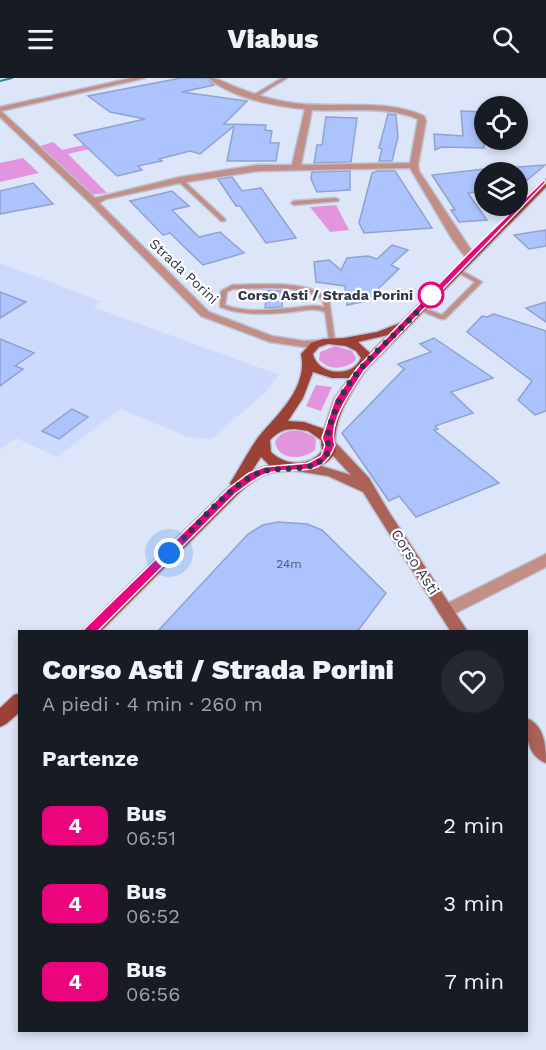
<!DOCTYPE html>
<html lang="it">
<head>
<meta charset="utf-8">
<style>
	:root { --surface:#171b24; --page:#242831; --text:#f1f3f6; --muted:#9ea1a6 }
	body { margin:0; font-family:"Work Sans",sans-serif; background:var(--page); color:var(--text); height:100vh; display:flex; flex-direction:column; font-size:22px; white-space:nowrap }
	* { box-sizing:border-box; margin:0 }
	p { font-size:20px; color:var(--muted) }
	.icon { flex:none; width:33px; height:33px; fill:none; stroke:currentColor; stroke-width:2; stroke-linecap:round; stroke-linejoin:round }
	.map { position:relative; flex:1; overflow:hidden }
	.drawer { position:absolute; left:18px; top:552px; width:510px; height:402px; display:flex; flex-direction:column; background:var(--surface); border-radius:0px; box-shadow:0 3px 9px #0003 }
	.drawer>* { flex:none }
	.badge { padding:0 12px; border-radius:9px; font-size:21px; line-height:39px }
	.buttons { position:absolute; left:474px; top:18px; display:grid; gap:12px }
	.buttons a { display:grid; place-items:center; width:54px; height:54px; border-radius:50%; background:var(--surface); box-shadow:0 3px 9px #0003; font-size:30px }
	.you { position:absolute; width:30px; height:30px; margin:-15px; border:4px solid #fff; border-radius:50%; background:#1a73e8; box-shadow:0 0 0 9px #1a73e833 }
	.map>.badge { position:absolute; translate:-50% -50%; box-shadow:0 0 0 3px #fff }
	h2 { padding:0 24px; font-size:22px; line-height:54px }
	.round { display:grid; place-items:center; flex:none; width:63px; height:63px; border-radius:32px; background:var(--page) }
	.headline { display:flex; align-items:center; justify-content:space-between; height:102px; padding:0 24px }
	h1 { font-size:28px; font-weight:800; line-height:45px }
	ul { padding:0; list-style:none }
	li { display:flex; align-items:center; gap:18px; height:78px; padding:0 24px }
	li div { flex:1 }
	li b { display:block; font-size:22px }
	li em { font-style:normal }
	li .badge { min-width:66px; font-weight:700; text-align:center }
	header { display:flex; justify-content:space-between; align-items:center; height:78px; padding:0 24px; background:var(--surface); font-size:27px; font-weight:800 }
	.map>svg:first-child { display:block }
	.built { fill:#cddafd }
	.green { fill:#e295dd }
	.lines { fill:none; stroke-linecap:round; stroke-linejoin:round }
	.stream { stroke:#3c7d8c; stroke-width:2 }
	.building { fill:#adc3fe; stroke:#90a2d1; stroke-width:1.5 }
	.lane-casing { stroke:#bac2d6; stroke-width:3 }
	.street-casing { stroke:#bac2d6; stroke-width:3 }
	.secondary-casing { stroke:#bac2d6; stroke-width:3 }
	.primary-casing { stroke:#bac2d6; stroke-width:3 }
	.lane { fill:#c28e85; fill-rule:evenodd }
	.street { fill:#c28e85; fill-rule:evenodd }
	.secondary { fill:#ad6257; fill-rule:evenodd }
	.primary { fill:#9b4136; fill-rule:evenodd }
	.line { fill:#ec047c; stroke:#fff; stroke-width:1.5 }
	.walk { stroke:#2f364a; stroke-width:6; stroke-dasharray:0 10.8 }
	.stop-dot { fill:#fff; stroke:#ec047c; stroke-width:3 }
	.labels { text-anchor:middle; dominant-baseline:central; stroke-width:4.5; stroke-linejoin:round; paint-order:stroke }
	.number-label { font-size:12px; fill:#4e5977 }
	.far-street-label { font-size:14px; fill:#2f364a; stroke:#fff }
	.far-stop-label { font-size:14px; font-weight:bold; fill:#2f364a; stroke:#fff; text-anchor:end }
	.street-label { font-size:15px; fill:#2f364a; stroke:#fff }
</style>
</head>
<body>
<header><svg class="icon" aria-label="menu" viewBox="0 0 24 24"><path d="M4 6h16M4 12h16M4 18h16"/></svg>Viabus<svg class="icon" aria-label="search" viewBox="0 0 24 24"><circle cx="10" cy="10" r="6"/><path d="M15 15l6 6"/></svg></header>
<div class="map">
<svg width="546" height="972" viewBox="0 0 546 972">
	<rect width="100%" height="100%" fill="#dde5f9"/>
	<!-- built -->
	<path class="built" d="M0,185L101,223L93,229L279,297L266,314L211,361L188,359L120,331L57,379L16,360L0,372Z"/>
	<!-- green -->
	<g class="green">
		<path d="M146,53L153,56L68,76L107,115L90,117L40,68L53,64L62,72Z"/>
		<path d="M23,80L39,95L0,104V85Z"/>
		<path d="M336,127L349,152L330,154L310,129Z"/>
		<path d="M335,268L352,273L356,280L355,283C343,292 329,292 319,282L320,274Z"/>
		<path d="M316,307L332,309L321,333L306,328Z"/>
		<path d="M301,353L313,358L316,362L315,372C303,382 278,383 275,364C279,354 290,352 301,353Z"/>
	</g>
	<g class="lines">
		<!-- stream -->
		<path class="stream" d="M0,3L12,0"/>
	</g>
	<!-- building -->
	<g class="building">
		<path d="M181,0H206L214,7L182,14L247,23L224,46L266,47L265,52L272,53L270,65H279L276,83H227L234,48L200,76L190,73L159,81L162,83L138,88L142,92L117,98L74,57L145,41L110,34L88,18Z"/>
		<path d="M461,33L484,34V70L442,69L435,72L434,56L463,58Z"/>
		<path d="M388,36L396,37L398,59L392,83H379L382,71L379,70Z"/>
		<path d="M326,39L357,40L351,84L314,85L317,67H322Z"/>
		<path d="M545,87L518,110V89Z"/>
		<path d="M484,91V113L468,115L487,142L459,144L451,132H455L432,97Z"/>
		<path d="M350,93V112L317,114L311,101L312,94Z"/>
		<path d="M377,93H395L432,150L364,155L359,145L372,95Z"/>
		<path d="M232,99L242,113L261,110L296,160L266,165L240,128H236L218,101Z"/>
		<path d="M33,105L53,126L0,136V113Z"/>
		<path d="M172,113L189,128L172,132L199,159L220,154L244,175L203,187L170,155L163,157L130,123Z"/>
		<path d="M546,152V168L529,171L514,157Z"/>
		<path d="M392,167L408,172L391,187L399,191L379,210L376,221L347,227L345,208L316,204L314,184L329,182L341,192L347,180L368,178L377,181Z"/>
		<path d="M267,213H283L282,229L265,230Z"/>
		<path d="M0,214L26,224L0,240Z"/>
		<path d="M546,224V244L526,230Z"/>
		<path d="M494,236L546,253V333L535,337L518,322L532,303L467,254L482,238L487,239Z"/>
		<path d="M434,260L493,300L451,314L473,335L435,348L438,351L434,352L499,405L416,439L399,418L389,423L342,355L404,291L398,286L431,274L420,266Z"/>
		<path d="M0,261L34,275L15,288L23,291L0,308Z"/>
		<path d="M72,331L88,339L59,361L42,353Z"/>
		<path d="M278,444L307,446L322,452L386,515L357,554H157L248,456L263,447Z"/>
	</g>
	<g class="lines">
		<defs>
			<g id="lane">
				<path d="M282,0H287L256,19L252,18Z"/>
				<path d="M178,101H182L225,141V143H221L178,103Z"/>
				<path d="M336,120L339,122L338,123L294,127L291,125L294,123Z"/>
				<path d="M455,191H459L482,204L445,241H441L417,231L416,230L419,228L442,237L475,204L455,193Z"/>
				<path d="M232,207C260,207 307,201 329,221L335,263L332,265L329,263L325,234C313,229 303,233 291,234C267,236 243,238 220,229L221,213ZM268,210C287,211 307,210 323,222L324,229C313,226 303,229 291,230C269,232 246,235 225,227L227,214L233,211Z"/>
			</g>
			<g id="street">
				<path d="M132,0H145L1,33L95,120L180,99L258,87H292L305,31C273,28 233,20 208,0C219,0 227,6 238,10C253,16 270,21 286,24C331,32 382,19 424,38L426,43L418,87L419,93L475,178L466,180L452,161L410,90L258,93L180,105L106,121L99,125L209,234L272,258L304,263L322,262L328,265L322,268L304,269L270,264L201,238L90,125L0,39V29ZM312,32C346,34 386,27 418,41L410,85L301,87Z"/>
				<path d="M546,476V489L452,537L446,539L440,537L438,533L440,529Z"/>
			</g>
			<g id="secondary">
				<path d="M330,363L335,364L369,400L389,434L468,554H451L363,414L328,398L296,393L294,390L296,387H318L351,397L323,367Z"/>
				<path d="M526,640C545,647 546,669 546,685C527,678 526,657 526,640Z"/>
			</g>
			<g id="primary">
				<path d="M546,101V109L366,292C350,316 331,343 336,374C319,399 295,390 270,395C258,398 247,408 238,416L100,554H81L231,407L230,405C240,390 249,371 260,357C279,335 308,309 301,276L311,265L323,261L344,260L377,254L400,245ZM388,257L370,275L358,264ZM328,266L346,268L356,273L361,280C353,300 318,298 313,276L319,269ZM313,294L332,300H349L334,321L324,351L304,344L288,343L303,320ZM295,351L308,353L321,362L322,373C309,389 286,388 271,374L270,362C278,354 284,351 295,351ZM261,379L269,387L252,393Z"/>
				<path d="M20,615V634L6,646L0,649V630L14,617Z"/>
			</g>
		</defs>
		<!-- lane casing -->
		<use href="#lane" class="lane-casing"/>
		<!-- street casing -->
		<use href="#street" class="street-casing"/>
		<!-- secondary casing -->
		<use href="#secondary" class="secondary-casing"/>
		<!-- primary casing -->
		<use href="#primary" class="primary-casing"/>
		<!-- lane -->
		<use href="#lane" class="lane"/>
		<!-- street -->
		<use href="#street" class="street"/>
		<!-- secondary -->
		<use href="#secondary" class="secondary"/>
		<!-- primary -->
		<use href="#primary" class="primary"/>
	</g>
	<!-- line -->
	<path class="line" d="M544,102L546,104L364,293C352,311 327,346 335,367C322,403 296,387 268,395C256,399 246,408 236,415L94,557H85L83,554L85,550L229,410L249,395L264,389L308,385L321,378L325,367L322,360L335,321L358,289L468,176Z"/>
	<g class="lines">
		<!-- walk -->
		<path class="walk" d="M169,475C193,452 224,414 252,398C274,385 304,397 322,382C332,374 327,368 328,358C329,346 336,330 341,319C362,279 405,253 431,217"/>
	</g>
	<!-- markers -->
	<circle class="stop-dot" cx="431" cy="217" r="12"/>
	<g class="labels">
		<!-- number labels -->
		<g class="number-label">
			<text x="289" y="486">24m</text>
		</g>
		<!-- far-street labels -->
		<g class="far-street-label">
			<text transform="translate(184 193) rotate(43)">Strada Porini</text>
		</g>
		<!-- far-stop labels -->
		<g class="far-stop-label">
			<text x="413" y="217">Corso Asti / Strada Porini</text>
		</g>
		<!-- street labels -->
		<g class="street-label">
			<text transform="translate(415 484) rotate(57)">Corso Asti</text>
		</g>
	</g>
</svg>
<div class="buttons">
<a><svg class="icon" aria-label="locate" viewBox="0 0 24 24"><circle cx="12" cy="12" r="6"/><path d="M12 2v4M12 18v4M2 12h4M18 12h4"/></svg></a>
<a><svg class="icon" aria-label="layers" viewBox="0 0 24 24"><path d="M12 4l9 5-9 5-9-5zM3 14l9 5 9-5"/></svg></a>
</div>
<div class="you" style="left:169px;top:475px"></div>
<section class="drawer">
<div class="headline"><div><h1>Corso Asti / Strada Porini</h1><p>A piedi · 4 min · 260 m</p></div><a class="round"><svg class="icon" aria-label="heart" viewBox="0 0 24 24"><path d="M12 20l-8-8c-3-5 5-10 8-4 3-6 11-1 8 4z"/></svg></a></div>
<h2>Partenze</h2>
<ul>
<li><span class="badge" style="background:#ec047c;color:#fff">4</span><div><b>Bus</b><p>06:51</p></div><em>2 min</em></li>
<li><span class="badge" style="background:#ec047c;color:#fff">4</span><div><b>Bus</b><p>06:52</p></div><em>3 min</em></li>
<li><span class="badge" style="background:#ec047c;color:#fff">4</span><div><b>Bus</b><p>06:56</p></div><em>7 min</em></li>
</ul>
</section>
</div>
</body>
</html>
